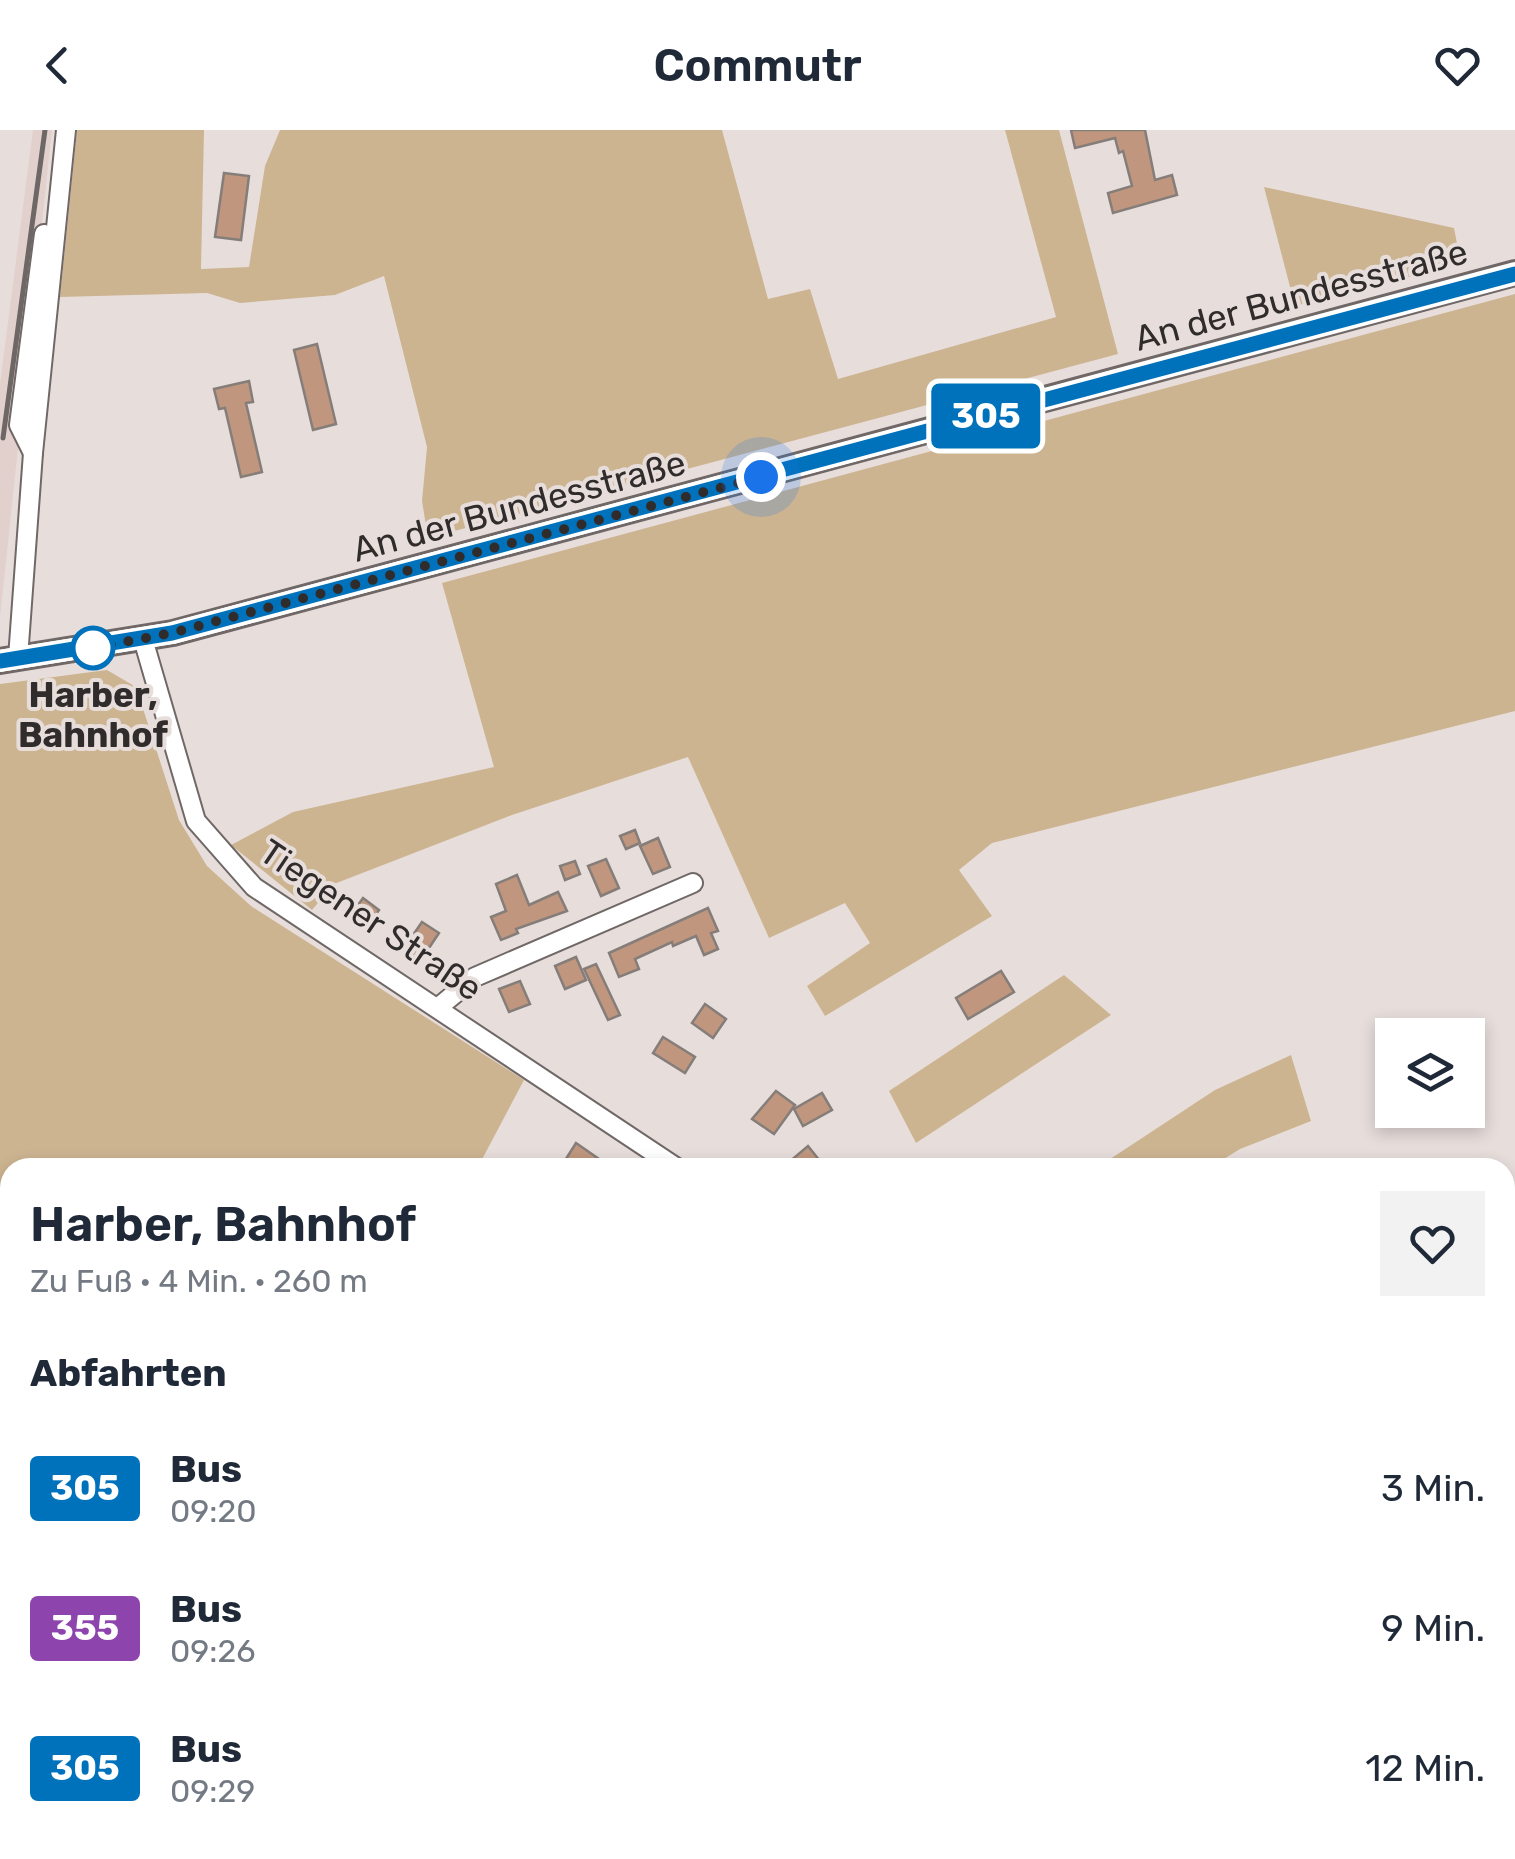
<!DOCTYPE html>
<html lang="de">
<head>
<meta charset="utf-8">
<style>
	:root { --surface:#fff; --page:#f2f2f3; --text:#1f2937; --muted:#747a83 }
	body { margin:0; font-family:Rubik,sans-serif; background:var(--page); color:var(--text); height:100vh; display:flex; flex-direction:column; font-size:38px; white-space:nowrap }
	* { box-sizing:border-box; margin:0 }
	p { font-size:32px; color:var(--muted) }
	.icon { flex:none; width:55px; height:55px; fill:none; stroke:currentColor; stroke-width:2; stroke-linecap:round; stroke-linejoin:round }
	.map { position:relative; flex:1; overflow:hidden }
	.sheet { position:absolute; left:0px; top:1028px; width:1515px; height:702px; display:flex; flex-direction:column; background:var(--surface); border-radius:30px 30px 0 0; box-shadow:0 5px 15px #0003 }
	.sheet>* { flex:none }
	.badge { padding:0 20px; border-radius:8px; font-size:35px; line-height:65px }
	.controls { position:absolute; left:1375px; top:888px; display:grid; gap:20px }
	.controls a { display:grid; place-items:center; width:110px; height:110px; border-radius:0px; background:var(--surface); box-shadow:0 5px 15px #0003; font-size:50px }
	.you { position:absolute; width:50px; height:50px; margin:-25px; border:8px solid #fff; border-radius:50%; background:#1a73e8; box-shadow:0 0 0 15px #1a73e833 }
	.map>.badge { position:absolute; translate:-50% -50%; box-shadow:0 0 0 5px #fff }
	h2 { padding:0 30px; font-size:38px; line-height:90px }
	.round { display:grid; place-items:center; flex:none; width:105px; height:105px; border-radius:0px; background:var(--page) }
	.summary { display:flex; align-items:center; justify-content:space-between; height:170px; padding:0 30px }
	h1 { font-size:48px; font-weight:600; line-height:75px }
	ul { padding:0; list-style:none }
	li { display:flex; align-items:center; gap:30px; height:140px; padding:0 30px }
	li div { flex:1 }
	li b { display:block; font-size:38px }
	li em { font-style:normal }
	li .badge { min-width:110px; font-weight:700; text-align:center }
	header { display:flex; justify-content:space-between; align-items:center; height:130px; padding:0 30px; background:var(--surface); font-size:45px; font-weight:600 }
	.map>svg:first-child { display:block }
	.built { fill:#e2d0cd }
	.green { fill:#cdb491 }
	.water { fill:#dab0ca }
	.building { fill:#c0977e; stroke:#857d79; stroke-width:2.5 }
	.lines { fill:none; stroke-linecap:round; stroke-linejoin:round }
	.minor-casing { stroke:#706867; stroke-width:22 }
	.major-casing { stroke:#706867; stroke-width:28 }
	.minor { stroke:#fff; stroke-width:18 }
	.major { stroke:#fff; stroke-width:22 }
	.rail { stroke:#6d6766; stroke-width:5 }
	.line-casing { stroke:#fff; stroke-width:22 }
	.line { stroke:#0072bc; stroke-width:15 }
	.walk { stroke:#302c2b; stroke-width:10; stroke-dasharray:0 18 }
	.stop-dot { fill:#fff; stroke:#0072bc; stroke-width:5 }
	.labels { text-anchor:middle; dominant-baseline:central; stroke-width:8; stroke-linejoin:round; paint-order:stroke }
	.street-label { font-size:35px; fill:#302c2b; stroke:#e7dedc }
	.stop-label { font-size:35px; font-weight:bold; fill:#302c2b; stroke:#e7dedc }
</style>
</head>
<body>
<header><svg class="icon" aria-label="back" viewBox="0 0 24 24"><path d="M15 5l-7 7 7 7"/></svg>Commutr<svg class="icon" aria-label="heart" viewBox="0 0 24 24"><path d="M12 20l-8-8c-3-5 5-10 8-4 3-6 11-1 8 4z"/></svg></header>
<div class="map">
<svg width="1515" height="1729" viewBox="0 0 1515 1729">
	<rect width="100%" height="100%" fill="#e7dedc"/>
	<!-- built -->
	<path class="built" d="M33,0H52L0,487V254Z"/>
	<!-- green -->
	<g class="green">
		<path d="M77,0H204L201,139L249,137L265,36L280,0H722L768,169L810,159L838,249L1056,187L1005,0H1059L1118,224L428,408L422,371L427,317L384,146L335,165L240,173L207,163L60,167Z"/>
		<path d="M1264,57L1454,98L1461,134L1295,176Z"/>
		<path d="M1515,164V581L992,713L959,740L992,786L825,886L807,856L870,813L845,773L769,808L688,627L512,685L334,754L312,780L231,715L293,682L494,637L442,453Z"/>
		<path d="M107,540L136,557L179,690L207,736L251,776L524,950L478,1037L10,1038V1382L0,1379V554Z"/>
		<path d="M1064,845L1111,885L916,1013L889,961Z"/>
		<path d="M1291,925L1311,991L1240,1019L1211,1037H1098L1215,960Z"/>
		<path d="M1505,1256L1515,1257V1362L1505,1358Z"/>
		<path d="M0,1445L10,1450V1486L5,1495L10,1521V1720H1166L1175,1729H0Z"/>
	</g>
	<!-- water -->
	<path class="water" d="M0,1379L10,1382V1450L0,1445Z"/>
	<!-- building -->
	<g class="building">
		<path d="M1071,0H1145L1155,50L1172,45L1177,65L1113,83L1108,63L1132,56L1123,21L1119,23L1115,8L1075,18Z"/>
		<path d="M224,43L249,46L241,110L215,107Z"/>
		<path d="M317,214L336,294L313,300L294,220Z"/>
		<path d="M249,251L253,272L246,273L262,342L241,347L225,278L219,279L214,259Z"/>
		<path d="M635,700L640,713L626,719L620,706Z"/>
		<path d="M658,708L670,737L653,744L640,716Z"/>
		<path d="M606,729L619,758L601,766L588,736Z"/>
		<path d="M575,731L580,744L565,750L560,736Z"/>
		<path d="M517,745L529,775L558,762L567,781L516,799L518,803L501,810L491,787L506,781L496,754Z"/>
		<path d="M363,768L379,780L370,794L353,782Z"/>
		<path d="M708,778L718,801L711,803L718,819L704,825L696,806L673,816L672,812L635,829L639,839L619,847L609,823Z"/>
		<path d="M422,792L439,803L421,830L404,818Z"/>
		<path d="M576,827L586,850L565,859L555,836Z"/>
		<path d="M596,834L620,885L608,890L584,839Z"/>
		<path d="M1001,841L1014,862L968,889L956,868Z"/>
		<path d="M520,851L530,874L509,882L499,859Z"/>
		<path d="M705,874L726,889L713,908L692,893Z"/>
		<path d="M663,907L695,927L685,943L653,923Z"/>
		<path d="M776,961L795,975L774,1004L752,989Z"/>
		<path d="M822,963L832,980L803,996L794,979Z"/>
		<path d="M576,1013L612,1038H572L564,1032Z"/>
		<path d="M808,1016L820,1031L811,1038H782Z"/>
	</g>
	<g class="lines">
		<defs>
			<g id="minor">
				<path d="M33,323L19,295L44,104"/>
				<path d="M143,509L196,691L254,757L677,1038"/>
				<path d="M18,528L33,323L66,0"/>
				<path d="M440,876L475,847L693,753"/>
				<path d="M1505,1144H1515"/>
				<path d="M1505,1602L1515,1603"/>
				<path d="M1474,1720L1484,1729"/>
			</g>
			<path id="major" d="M0,531L173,503L1515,143"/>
		</defs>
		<!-- minor casing -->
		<use href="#minor" class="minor-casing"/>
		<!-- major casing -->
		<use href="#major" class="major-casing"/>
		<!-- minor -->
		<use href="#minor" class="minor"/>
		<!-- major -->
		<use href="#major" class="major"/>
		<!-- rail -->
		<path class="rail" d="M3,308L45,0"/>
	</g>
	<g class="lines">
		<defs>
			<path id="line" d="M0,531L172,503L1515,144"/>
		</defs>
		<!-- line casing -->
		<use href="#line" class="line-casing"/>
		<!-- line -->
		<use href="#line" class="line"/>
		<!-- walk -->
		<path class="walk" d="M93,518L172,503L761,347"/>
	</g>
	<!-- markers -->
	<circle class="stop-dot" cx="93" cy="518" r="20"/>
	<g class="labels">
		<!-- street labels -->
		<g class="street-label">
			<text transform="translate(1301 165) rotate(-15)">An der Bundesstraße</text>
			<text transform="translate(519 376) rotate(-15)">An der Bundesstraße</text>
			<text transform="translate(371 790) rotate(34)">Tiegener Straße</text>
		</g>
		<!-- stop labels -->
		<g class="stop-label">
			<text x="93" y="565">Harber,<tspan x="93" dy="40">Bahnhof</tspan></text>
		</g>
	</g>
</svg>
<div class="controls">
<a><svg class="icon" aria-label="layers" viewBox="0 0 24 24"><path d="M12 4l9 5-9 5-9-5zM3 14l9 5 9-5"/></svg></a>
</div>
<div class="you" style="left:761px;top:347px"></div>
<b class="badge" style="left:986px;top:286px;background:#0072bc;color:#fff">305</b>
<section class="sheet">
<div class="summary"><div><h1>Harber, Bahnhof</h1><p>Zu Fuß · 4 Min. · 260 m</p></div><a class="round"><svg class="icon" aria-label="heart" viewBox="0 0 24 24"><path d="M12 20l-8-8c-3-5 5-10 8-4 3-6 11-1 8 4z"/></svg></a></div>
<h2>Abfahrten</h2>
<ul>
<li><span class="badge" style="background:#0072bc;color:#fff">305</span><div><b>Bus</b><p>09:20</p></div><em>3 Min.</em></li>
<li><span class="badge" style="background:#8e44ad;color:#fff">355</span><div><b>Bus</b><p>09:26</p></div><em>9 Min.</em></li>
<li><span class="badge" style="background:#0072bc;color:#fff">305</span><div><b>Bus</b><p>09:29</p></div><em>12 Min.</em></li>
</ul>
</section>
</div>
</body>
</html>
